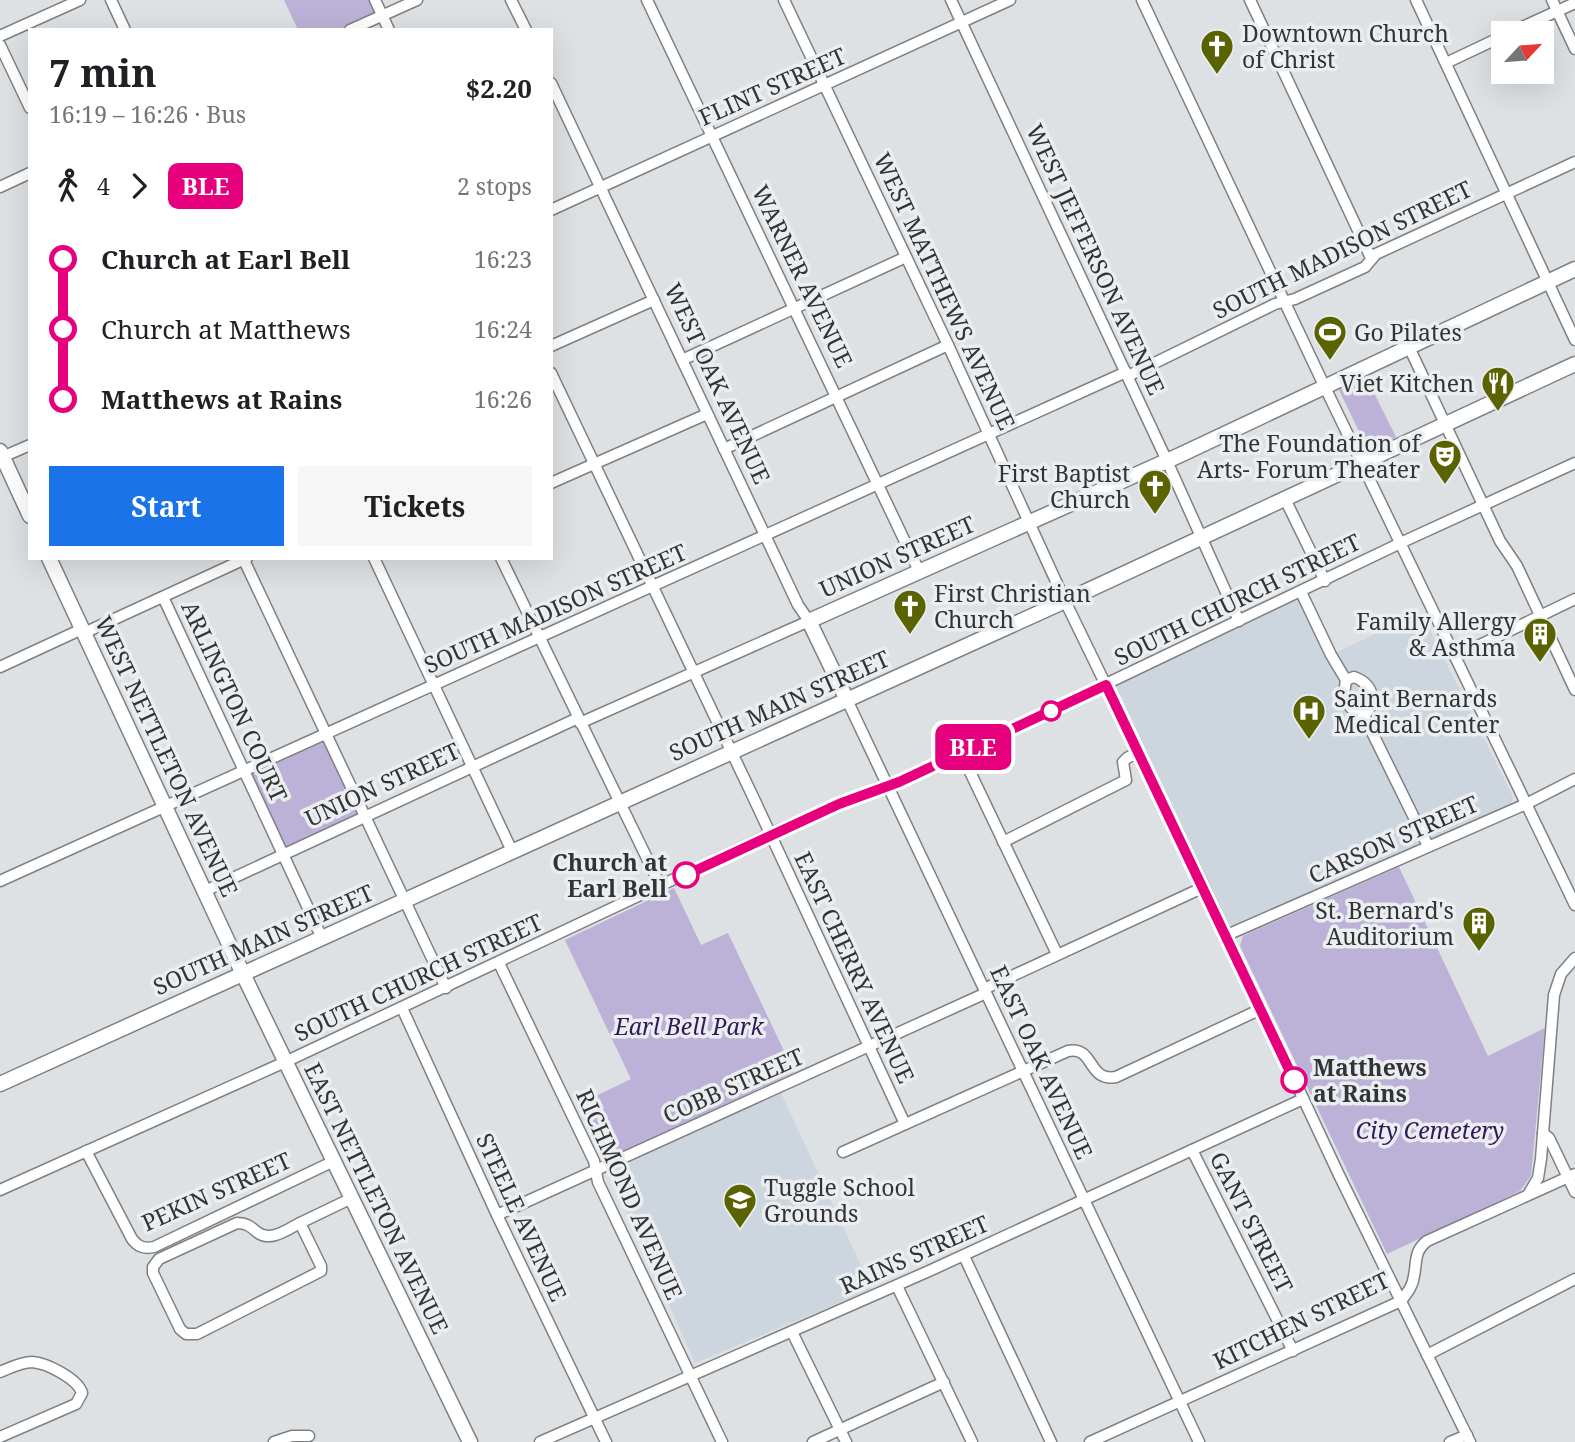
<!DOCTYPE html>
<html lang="en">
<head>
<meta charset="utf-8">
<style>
	:root { --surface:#fff; --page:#f6f6f6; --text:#202124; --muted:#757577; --accent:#1a73e8 }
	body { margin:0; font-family:"Noto Serif",serif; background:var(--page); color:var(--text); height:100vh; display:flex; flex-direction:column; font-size:26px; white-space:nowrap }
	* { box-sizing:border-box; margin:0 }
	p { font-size:23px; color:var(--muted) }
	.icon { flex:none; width:38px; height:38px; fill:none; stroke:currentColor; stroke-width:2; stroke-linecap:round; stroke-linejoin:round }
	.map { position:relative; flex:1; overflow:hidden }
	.panel { position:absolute; left:28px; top:28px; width:525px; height:532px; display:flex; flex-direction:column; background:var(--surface); border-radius:0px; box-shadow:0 7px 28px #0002 }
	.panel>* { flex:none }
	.badge { padding:0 14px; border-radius:10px; font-size:24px; line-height:46px }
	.needle { width:46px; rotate:64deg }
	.fabs { position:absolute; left:1491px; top:21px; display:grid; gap:14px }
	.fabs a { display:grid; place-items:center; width:63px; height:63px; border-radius:0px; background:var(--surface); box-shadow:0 7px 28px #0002; font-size:35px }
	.map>.badge { position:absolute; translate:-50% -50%; box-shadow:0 0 0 4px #fff }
	.legs { display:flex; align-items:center; gap:10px; height:77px; padding:0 21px; font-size:23px }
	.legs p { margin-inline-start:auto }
	.summary { display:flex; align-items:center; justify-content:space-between; height:119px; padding:0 21px }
	h1 { font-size:38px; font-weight:700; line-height:52px }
	.cta { display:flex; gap:14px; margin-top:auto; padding:14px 21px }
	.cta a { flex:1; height:80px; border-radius:0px; background:var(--accent); color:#fff; font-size:28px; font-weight:700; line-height:80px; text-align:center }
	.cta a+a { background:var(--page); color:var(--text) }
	ul { padding:0 21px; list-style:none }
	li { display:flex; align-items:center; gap:24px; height:70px; font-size:26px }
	li i { display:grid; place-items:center; width:10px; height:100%; margin:0 9px; background:currentColor }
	li i::after { content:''; width:18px; height:18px; margin:-9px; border:5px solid; border-radius:50%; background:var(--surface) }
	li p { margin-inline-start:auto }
	li:first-child i { background:linear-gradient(#0000 50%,currentColor 0) }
	li:last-child i { background:linear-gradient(currentColor 50%,#0000 0) }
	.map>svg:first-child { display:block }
	.built { fill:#cdd6de }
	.green { fill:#bcb1d6 }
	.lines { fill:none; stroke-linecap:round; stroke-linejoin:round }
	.minor-casing { stroke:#7e8183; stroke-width:13 }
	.major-casing { stroke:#7e8183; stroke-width:17 }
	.minor { stroke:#fff; stroke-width:10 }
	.major { stroke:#fff; stroke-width:14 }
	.line-1-casing { stroke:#fff; stroke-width:16 }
	.line-1 { stroke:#e6007e; stroke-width:10 }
	.stop-1-dot { fill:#fff; stroke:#e6007e; stroke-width:3.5 }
	.labels { text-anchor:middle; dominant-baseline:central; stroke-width:7; stroke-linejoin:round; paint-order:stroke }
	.poi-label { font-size:23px; fill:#323334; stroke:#ebeef1; text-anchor:start }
	.street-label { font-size:23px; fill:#323334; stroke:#ebeef1 }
	.stop-label { font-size:23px; font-weight:bold; fill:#323334; stroke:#ebeef1; text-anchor:end }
	.park-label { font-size:23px; font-style:italic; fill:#33185a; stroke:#ebeef1 }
</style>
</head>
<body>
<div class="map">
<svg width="1575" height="1442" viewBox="0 0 1575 1442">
	<rect width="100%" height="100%" fill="#dde1e3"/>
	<!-- built -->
	<g class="built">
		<path d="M1301,592L1331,655L1421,612L1513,797L1512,801L1510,805L1228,934L1106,685Z"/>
		<path d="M781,1093L872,1289L695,1363L609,1172Z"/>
	</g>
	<!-- green -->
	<g class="green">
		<path d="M284,0H372L376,13L340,30H298Z"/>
		<path d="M1366,377L1396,437L1368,450L1339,390Z"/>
		<path d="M325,739L360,814L286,849L251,773Z"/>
		<path d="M1399,867L1488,1056L1545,1028L1531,1176L1520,1191L1387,1254L1240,946L1243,936L1249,933Z"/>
		<path d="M674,888L701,945L728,933L794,1072L605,1162L577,1105L631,1079L565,940Z"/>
	</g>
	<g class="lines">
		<defs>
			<g id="minor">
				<path d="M111,0L125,30"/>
				<path d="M375,0L389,30"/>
				<path d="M511,0L526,30"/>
				<path d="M647,0L919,571"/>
				<path d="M784,0L948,345L1065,601L1204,887L1339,1175L1470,1442"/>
				<path d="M951,0L1167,461L1239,621"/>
				<path d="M1142,0L1321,379L1575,905"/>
				<path d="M1250,0L1371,258"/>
				<path d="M1416,0L1575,340"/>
				<path d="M1552,0L1575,49"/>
				<path d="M350,30L417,0"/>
				<path d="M1509,33L1575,3"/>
				<path d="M0,36L80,0"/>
				<path d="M0,45L30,108"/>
				<path d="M1446,63L1503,36"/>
				<path d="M551,83L798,605L809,621L580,723"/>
				<path d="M0,187L30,173"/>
				<path d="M551,210L1010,0"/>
				<path d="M551,346L654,300"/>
				<path d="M1409,347L1500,541L1517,566L1575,690"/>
				<path d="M682,360L906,257"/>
				<path d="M551,373L755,801L905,1124"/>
				<path d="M1128,376L1275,304L1295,299L1365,267L1376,254L1575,162"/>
				<path d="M724,449L948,345"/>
				<path d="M0,458L30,445"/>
				<path d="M551,483L707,414"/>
				<path d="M1285,499L1325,581"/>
				<path d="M243,558L446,988"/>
				<path d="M374,558L512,851"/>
				<path d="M501,558L661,887"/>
				<path d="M1301,592L1331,655L1346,680L1344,694L1347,703L1351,708L1364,716L1428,846"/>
				<path d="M163,597L322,938"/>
				<path d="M84,633L247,558"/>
				<path d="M1455,657L1575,599"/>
				<path d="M0,667L82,629"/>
				<path d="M1346,680L1354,677C1373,684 1378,701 1364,716"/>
				<path d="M847,700L1199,1442"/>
				<path d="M961,753L1057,954"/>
				<path d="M1003,842L1126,780L1123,762L1127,758L1138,752"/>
				<path d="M0,881L1126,372"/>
				<path d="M205,891L578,718"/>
				<path d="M1227,935L1526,804L1575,779"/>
				<path d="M499,963L594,1161L598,1182L722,1442"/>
				<path d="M984,989L1204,887"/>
				<path d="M402,1008L497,1215L606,1442"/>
				<path d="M1543,1133L1549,1138L1575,1192"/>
				<path d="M1192,1150L1293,1351"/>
				<path d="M86,1151L132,1239C138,1247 144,1249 154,1247L334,1161"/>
				<path d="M843,1152L1068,1051C1095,1046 1087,1082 1116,1077L1261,1009"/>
				<path d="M0,1190L285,1062L770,834L878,788L899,783L1409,539L1575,463"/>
				<path d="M1529,1193L1538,1178L1541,1159L1554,995L1561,974L1575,958"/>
				<path d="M497,1215L986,993"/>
				<path d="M237,1223C246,1223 250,1226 257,1232C270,1243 288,1229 300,1223L321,1266V1271L197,1334H186L180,1329L153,1273V1267L159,1259Z"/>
				<path d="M300,1223L352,1198"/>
				<path d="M964,1256L1051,1442"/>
				<path d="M897,1286L972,1442"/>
				<path d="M792,1332L846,1442"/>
				<path d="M1427,1355L1575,1279"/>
				<path d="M0,1372C10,1368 21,1362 32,1362C47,1363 78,1379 82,1393L76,1404L0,1437"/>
				<path d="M274,1442L292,1436H309"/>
				<path d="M540,1442L929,1271L1303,1099"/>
				<path d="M813,1442L944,1382"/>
				<path d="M1090,1442L1401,1301C1407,1293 1413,1286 1414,1276C1417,1261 1414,1251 1427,1241L1575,1174"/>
				<path d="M1450,1442L1467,1435"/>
			</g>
			<g id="major">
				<path d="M0,451L30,516"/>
				<path d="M49,558L243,974L470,1442"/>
				<path d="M847,700L809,621L1180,455L1575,269"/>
				<path d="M0,1084L1065,601L1575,364"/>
			</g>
		</defs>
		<!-- minor casing -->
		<use href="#minor" class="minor-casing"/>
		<!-- major casing -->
		<use href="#major" class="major-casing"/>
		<!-- minor -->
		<use href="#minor" class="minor"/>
		<!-- major -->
		<use href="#major" class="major"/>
	</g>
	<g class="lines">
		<defs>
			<path id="line-1" d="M686,875L839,804L899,782L1106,685L1294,1080"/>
		</defs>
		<!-- line-1 casing -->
		<use href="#line-1" class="line-1-casing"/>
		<!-- line-1 -->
		<use href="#line-1" class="line-1"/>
	</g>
	<!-- icons -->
	<defs>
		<symbol id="church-pin" viewBox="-11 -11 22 30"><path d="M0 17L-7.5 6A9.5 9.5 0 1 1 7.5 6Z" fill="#5b6200" stroke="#ebeef1"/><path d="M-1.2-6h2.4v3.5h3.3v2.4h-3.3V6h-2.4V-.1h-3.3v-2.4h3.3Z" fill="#fff"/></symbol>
		<symbol id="stadium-pin" viewBox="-11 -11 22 30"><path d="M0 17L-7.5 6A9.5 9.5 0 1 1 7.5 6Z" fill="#5b6200" stroke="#ebeef1"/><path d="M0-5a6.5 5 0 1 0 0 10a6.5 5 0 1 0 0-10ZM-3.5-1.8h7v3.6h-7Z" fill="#fff"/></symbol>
		<symbol id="restaurant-pin" viewBox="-11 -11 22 30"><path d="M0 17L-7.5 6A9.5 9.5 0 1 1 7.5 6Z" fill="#5b6200" stroke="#ebeef1"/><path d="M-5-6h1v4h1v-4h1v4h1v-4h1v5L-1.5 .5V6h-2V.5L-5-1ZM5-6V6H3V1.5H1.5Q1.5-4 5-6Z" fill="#fff"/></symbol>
		<symbol id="theatre-pin" viewBox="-11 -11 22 30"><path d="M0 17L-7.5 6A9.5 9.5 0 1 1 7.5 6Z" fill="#5b6200" stroke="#ebeef1"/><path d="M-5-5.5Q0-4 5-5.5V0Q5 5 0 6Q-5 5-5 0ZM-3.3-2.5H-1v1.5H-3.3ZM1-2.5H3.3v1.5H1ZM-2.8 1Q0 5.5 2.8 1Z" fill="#fff"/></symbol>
		<symbol id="building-pin" viewBox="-11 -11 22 30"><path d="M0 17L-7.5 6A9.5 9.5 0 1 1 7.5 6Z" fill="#5b6200" stroke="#ebeef1"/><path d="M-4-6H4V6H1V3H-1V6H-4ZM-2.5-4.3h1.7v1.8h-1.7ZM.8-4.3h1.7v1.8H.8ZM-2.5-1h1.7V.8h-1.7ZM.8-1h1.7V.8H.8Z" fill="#fff"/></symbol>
		<symbol id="hospital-pin" viewBox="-11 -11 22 30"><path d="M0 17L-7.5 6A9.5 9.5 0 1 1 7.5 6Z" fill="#5b6200" stroke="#ebeef1"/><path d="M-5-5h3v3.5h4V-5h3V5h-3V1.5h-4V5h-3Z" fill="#fff"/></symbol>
		<symbol id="school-pin" viewBox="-11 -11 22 30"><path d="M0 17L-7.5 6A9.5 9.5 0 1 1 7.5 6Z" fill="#5b6200" stroke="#ebeef1"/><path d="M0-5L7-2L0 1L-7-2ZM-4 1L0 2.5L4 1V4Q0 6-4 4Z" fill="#fff"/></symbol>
	</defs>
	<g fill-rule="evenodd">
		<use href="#church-pin" x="1198" y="27" width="38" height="52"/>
		<use href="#stadium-pin" x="1311" y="313" width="38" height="52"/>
		<use href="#restaurant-pin" x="1479" y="364" width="38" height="52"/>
		<use href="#theatre-pin" x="1426" y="437" width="38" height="52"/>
		<use href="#church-pin" x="1136" y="467" width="38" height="52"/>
		<use href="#church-pin" x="891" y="587" width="38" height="52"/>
		<use href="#building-pin" x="1521" y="615" width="38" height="52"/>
		<use href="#hospital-pin" x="1290" y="692" width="38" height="52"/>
		<use href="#building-pin" x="1460" y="904" width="38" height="52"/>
		<use href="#school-pin" x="721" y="1181" width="38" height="52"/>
	</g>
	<!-- markers -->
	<g class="stop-1-dot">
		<circle cx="1051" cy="711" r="9"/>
		<circle cx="686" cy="875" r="12"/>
		<circle cx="1294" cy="1080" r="12"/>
	</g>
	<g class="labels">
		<!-- poi labels -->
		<g class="poi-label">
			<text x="1242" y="33">Downtown Church<tspan x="1242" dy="26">of Christ</tspan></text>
			<text x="1354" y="332">Go Pilates</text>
			<text x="1474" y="383" text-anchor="end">Viet Kitchen</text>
			<text x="1420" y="443" text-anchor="end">The Foundation of<tspan x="1420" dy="26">Arts- Forum Theater</tspan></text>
			<text x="1130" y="473" text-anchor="end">First Baptist<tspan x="1130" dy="26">Church</tspan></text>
			<text x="934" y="593">First Christian<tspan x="934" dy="26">Church</tspan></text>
			<text x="1516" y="621" text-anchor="end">Family Allergy<tspan x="1516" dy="26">&amp; Asthma</tspan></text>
			<text x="1334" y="698">Saint Bernards<tspan x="1334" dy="26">Medical Center</tspan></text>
			<text x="1454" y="910" text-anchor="end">St. Bernard's<tspan x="1454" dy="26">Auditorium</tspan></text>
			<text x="764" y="1187">Tuggle School<tspan x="764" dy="26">Grounds</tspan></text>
		</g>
		<!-- street labels -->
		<g class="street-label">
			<text transform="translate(772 86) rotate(-24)">FLINT STREET</text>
			<text transform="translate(1342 249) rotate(-26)">SOUTH MADISON STREET</text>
			<text transform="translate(1096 259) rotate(65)">WEST JEFFERSON AVENUE</text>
			<text transform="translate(803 276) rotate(64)">WARNER AVENUE</text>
			<text transform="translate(945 291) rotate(65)">WEST MATTHEWS AVENUE</text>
			<text transform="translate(718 383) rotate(65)">WEST OAK AVENUE</text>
			<text transform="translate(897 556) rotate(-24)">UNION STREET</text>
			<text transform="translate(1237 599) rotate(-26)">SOUTH CHURCH STREET</text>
			<text transform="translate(555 608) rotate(-24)">SOUTH MADISON STREET</text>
			<text transform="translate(235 701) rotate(65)">ARLINGTON COURT</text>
			<text transform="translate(779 705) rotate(-24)">SOUTH MAIN STREET</text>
			<text transform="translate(167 756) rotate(65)">WEST NETTLETON AVENUE</text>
			<text transform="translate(382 784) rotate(-25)">UNION STREET</text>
			<text transform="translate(1393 839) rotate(-24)">CARSON STREET</text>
			<text transform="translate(263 939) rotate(-24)">SOUTH MAIN STREET</text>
			<text transform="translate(855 967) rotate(65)">EAST CHERRY AVENUE</text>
			<text transform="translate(418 977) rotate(-25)">SOUTH CHURCH STREET</text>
			<text transform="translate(1042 1062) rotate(65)">EAST OAK AVENUE</text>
			<text transform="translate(733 1085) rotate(-24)">COBB STREET</text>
			<text transform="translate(216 1191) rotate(-24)">PEKIN STREET</text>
			<text transform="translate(630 1194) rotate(66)">RICHMOND AVENUE</text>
			<text transform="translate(377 1198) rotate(64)">EAST NETTLETON AVENUE</text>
			<text transform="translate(522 1217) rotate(65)">STEELE AVENUE</text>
			<text transform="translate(1252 1222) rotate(63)">GANT STREET</text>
			<text transform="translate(914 1254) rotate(-24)">RAINS STREET</text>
			<text transform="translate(1301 1320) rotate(-26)">KITCHEN STREET</text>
		</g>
		<!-- stop labels -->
		<g class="stop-label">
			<text x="667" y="862">Church at<tspan x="667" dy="26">Earl Bell</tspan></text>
			<text x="1313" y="1067" text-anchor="start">Matthews<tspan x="1313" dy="26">at Rains</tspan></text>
		</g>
		<!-- park labels -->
		<g class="park-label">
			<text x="689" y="1026">Earl Bell Park</text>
			<text x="1430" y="1130">City Cemetery</text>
		</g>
	</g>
</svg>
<div class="fabs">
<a><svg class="needle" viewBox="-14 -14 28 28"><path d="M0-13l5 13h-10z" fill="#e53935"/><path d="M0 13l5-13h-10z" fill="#757577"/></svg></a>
</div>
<b class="badge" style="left:973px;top:747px;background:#e6007e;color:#fff">BLE</b>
<section class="panel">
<div class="summary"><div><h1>7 min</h1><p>16:19 – 16:26 · Bus</p></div><b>$2.20</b></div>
<div class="legs"><svg class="icon" aria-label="walk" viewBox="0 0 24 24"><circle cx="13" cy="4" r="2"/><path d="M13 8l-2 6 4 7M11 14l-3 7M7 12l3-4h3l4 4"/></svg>4<svg class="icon" aria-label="forward" viewBox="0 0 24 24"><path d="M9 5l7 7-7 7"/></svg><b class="badge" style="background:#e6007e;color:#fff">BLE</b><p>2 stops</p></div>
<ul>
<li><i style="color:#e6007e"></i><b>Church at Earl Bell</b><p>16:23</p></li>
<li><i style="color:#e6007e"></i><span>Church at Matthews</span><p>16:24</p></li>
<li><i style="color:#e6007e"></i><b>Matthews at Rains</b><p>16:26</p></li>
</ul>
<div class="cta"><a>Start</a><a>Tickets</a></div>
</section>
</div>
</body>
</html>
